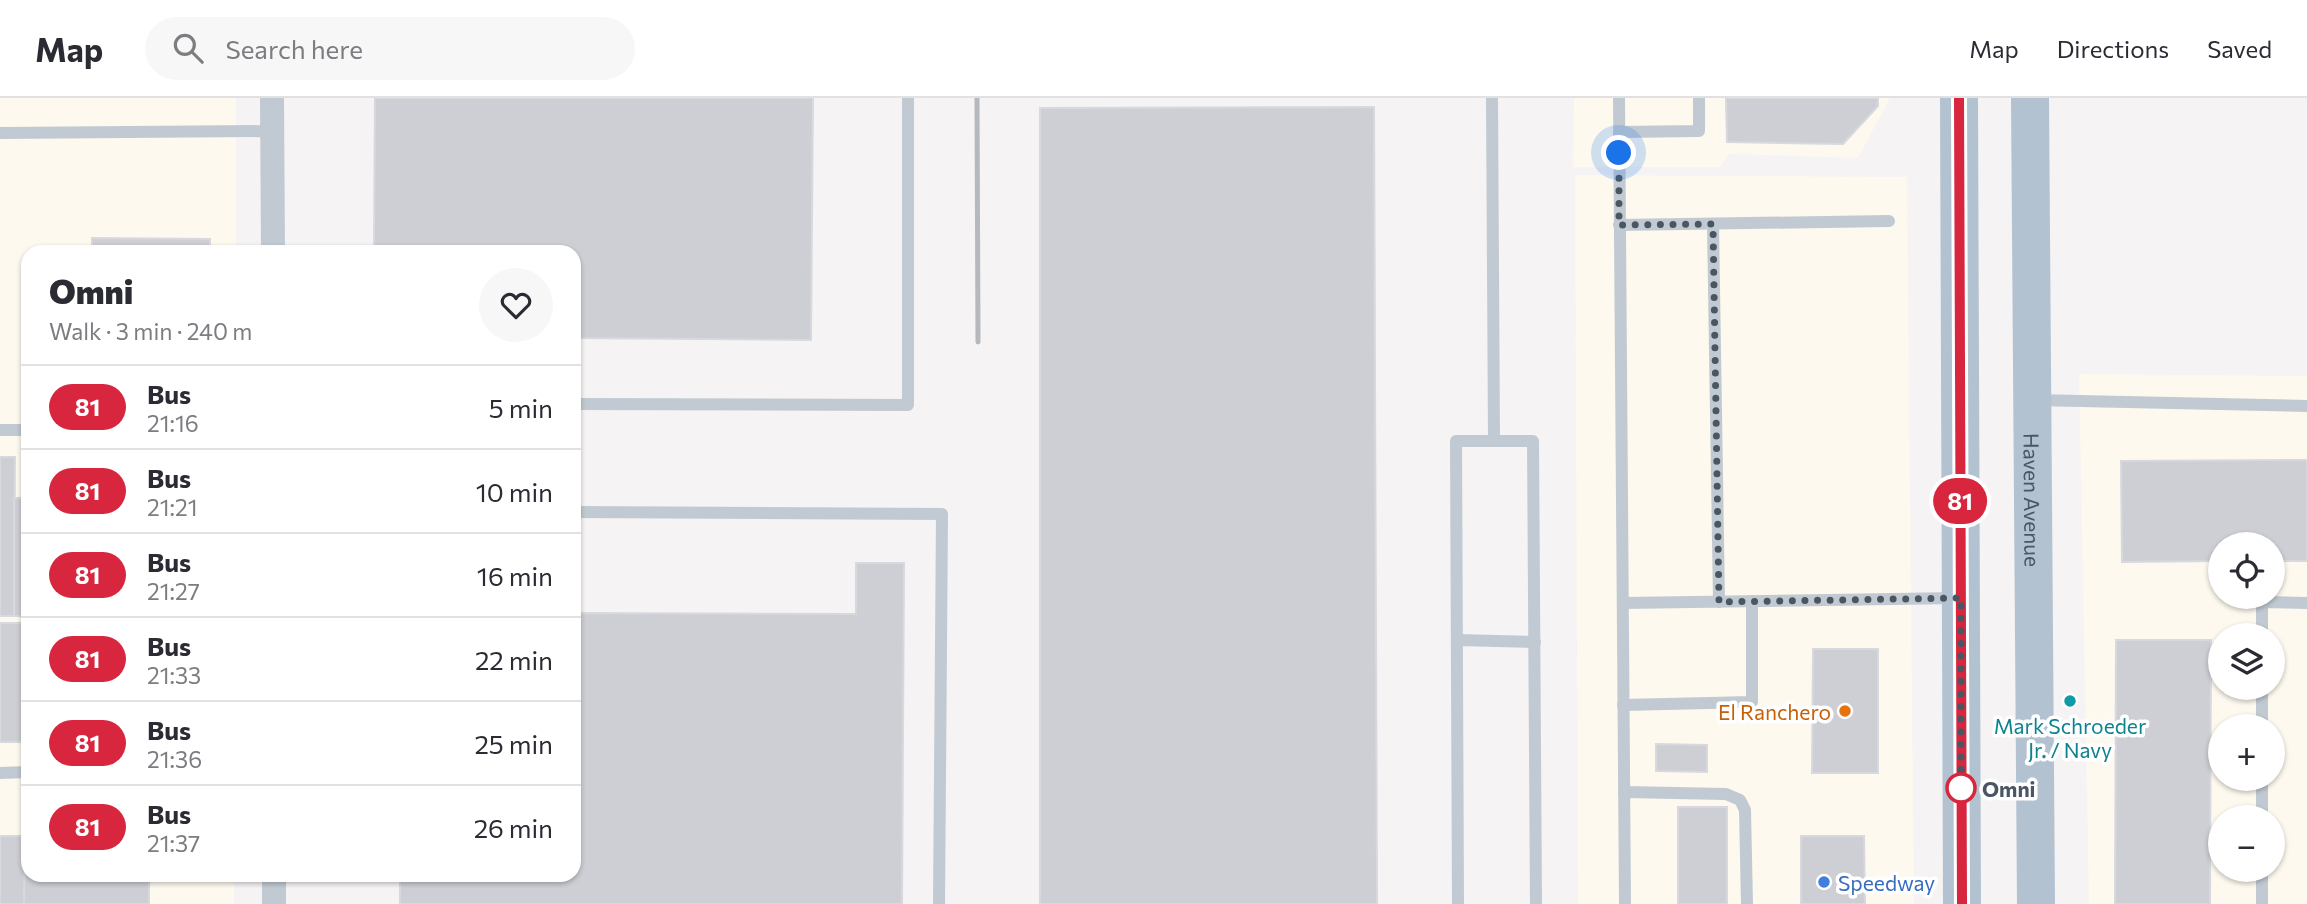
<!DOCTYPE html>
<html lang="en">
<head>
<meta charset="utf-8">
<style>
	:root { --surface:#fff; --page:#f7f7f7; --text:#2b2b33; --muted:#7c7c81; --line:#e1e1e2 }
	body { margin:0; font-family:Commissioner,sans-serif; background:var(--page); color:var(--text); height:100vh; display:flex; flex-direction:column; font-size:26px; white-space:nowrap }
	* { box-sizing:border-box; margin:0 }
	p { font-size:23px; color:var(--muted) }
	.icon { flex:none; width:38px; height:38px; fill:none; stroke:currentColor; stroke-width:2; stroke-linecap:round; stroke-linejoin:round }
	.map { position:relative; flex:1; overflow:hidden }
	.panel { position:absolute; left:21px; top:147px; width:560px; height:637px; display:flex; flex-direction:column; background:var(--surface); border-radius:21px; box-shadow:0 2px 5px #0004 }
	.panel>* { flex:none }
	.badge { padding:0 14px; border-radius:23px; font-size:24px; line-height:46px }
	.buttons { position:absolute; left:2208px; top:434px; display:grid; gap:14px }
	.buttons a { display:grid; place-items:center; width:77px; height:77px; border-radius:50%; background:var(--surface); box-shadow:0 2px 5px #0004; font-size:35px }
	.you { position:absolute; width:35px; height:35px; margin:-18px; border:5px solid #fff; border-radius:50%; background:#1a73e8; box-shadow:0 0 0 10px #1a73e833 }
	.map>.badge { position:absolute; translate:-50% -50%; box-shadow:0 0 0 4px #fff }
	.round { display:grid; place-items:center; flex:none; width:74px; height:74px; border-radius:37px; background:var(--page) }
	.headline { display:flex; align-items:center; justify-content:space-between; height:119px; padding:0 28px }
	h1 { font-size:33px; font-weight:800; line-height:52px }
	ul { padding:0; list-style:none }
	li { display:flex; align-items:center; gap:21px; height:84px; padding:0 28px; border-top:2px solid var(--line) }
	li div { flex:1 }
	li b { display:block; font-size:26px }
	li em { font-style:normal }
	li .badge { min-width:77px; font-weight:700; text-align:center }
	header { display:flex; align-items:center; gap:42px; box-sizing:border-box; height:98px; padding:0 35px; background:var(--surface); border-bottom:2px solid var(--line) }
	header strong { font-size:33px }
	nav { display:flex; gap:38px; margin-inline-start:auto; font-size:24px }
	.search { width:490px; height:63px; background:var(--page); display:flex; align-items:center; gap:18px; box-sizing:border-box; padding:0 24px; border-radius:38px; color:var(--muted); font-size:26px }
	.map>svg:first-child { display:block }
	.commercial { fill:#fdf9ef; fill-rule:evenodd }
	.building { fill:#cdcfd5; stroke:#d7d9de; stroke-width:2 }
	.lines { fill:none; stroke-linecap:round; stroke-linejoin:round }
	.lane { stroke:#c1cad2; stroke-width:12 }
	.street { stroke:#c1cad2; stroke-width:24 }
	.primary { stroke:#b3c2d1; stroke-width:38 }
	.rail { stroke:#b5b8bd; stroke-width:5 }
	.line-casing { stroke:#fff; stroke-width:16 }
	.line { stroke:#d7263d; stroke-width:10 }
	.walk { stroke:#4a5661; stroke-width:7; stroke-dasharray:0 12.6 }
	.culture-dot { fill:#0f9aa8; stroke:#fff; stroke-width:2.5 }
	.food-dot { fill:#e8710a; stroke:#fff; stroke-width:2.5 }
	.stop-dot { fill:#fff; stroke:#d7263d; stroke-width:3.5 }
	.shop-dot { fill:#3f7fe0; stroke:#fff; stroke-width:2.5 }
	.labels { text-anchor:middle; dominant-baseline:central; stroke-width:7; stroke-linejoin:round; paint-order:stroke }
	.street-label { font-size:21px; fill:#4a5661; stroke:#fff }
	.food-label { font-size:21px; fill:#c56008; stroke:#fff; text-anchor:end }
	.culture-label { font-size:21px; fill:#0d838f; stroke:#fff }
	.stop-label { font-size:21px; font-weight:bold; fill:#4a5661; stroke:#fff; text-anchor:start }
	.shop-label { font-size:21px; fill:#366cbe; stroke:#fff; text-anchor:start }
</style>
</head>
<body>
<header>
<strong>Map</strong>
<div class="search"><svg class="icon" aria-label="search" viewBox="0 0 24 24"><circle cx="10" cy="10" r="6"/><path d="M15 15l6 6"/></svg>Search here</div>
<nav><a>Map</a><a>Directions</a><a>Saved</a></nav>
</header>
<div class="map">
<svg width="2307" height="806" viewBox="0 0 2307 806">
	<rect width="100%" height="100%" fill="#f5f3f3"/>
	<!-- commercial -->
	<g class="commercial">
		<path d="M0,0H236V154H28V777H234V806H0Z"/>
		<path d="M1574,0H1890L1858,60L1729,56L1720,69H1573Z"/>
		<path d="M1575,77L1907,79L1914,806H1578Z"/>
		<path d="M2079,276L2307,278V806H2089ZM2221,446H2273V499H2221ZM2221,537H2273V590H2221ZM2221,628H2273V681H2221ZM2221,719H2273V772H2221Z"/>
	</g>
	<!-- building -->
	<g class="building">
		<path d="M375,0H813L811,242L574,240V154H374Z"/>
		<path d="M1726,0H1878V8L1843,46L1727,44Z"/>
		<path d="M1374,9L1377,806H1040V10Z"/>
		<path d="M92,140L210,141V154H92Z"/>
		<path d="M0,359H15L14,518H0Z"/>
		<path d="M2307,362V463H2273V446H2221V463L2122,464L2121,363Z"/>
		<rect x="14" y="400" width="14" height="118"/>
		<path d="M856,465H904L902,806H400V777H574V515L856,516Z"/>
		<rect x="0" y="525" width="23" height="119"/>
		<rect x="23" y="525" width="5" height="92"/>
		<path d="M2116,542H2211L2210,806H2115Z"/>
		<path d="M1813,551H1878V675H1812Z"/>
		<path d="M1656,646L1707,647V674L1656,673Z"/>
		<rect x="1678" y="709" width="49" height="97"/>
		<path d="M0,738H25L24,806H0Z"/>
		<path d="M1801,738H1864L1865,806H1801Z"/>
		<path d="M25,744H28V777H149V806H24Z"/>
	</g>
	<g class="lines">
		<!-- lane -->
		<g class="lane">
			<path d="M1492,0L1494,343"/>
			<path d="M1619,0L1625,806"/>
			<path d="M1619,34L1699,33V0"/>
			<path d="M0,35L272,33"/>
			<path d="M1713,126L1719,504"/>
			<path d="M1619,127L1889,123"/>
			<path d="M2034,302L2307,308"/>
			<path d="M574,306L908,307V0"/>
			<path d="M0,332H28"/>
			<path d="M574,414L942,416L939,806"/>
			<path d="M1623,505L1958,500"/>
			<path d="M2262,537V504L2307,505"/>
			<path d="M1457,542L1535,544"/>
			<path d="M2262,590V628"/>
			<path d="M1623,607L1752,604V503"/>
			<path d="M0,675L28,674"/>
			<path d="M1624,694L1726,696L1740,702L1745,712L1747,806"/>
			<path d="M2262,719V681"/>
			<path d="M1458,806L1456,343H1533L1536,806"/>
			<path d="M2262,806V772"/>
		</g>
		<!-- street -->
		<g class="street">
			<path d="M272,0L273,154"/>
			<path d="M274,777V806"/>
		</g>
		<!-- primary -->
		<g class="primary">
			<path d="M1959,0L1962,806"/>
			<path id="s1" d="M2030,0L2036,806"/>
		</g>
		<!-- rail -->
		<path class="rail" d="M977,0L978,244"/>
	</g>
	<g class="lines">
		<defs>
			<path id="line" d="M1959,0L1962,806"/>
		</defs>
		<!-- line casing -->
		<use href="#line" class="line-casing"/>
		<!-- line -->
		<use href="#line" class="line"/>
		<!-- walk -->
		<path class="walk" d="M1619,55V127L1713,126L1719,504L1961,500V695V690"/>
	</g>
	<!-- markers -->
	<circle class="culture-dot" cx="2070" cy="603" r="7"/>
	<circle class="food-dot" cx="1845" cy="613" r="7"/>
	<circle class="stop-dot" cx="1961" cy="690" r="14"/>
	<circle class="shop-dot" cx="1824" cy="784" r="7"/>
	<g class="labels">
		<!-- street labels -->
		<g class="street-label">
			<text stroke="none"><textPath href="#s1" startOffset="402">Haven Avenue</textPath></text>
		</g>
		<!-- food labels -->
		<g class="food-label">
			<text x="1831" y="613">El Ranchero</text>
		</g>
		<!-- culture labels -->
		<g class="culture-label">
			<text x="2070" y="627">Mark Schroeder<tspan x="2070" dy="24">Jr. / Navy</tspan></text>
		</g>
		<!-- stop labels -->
		<g class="stop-label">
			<text x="1982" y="690">Omni</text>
		</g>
		<!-- shop labels -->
		<g class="shop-label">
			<text x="1838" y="784">Speedway</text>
		</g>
	</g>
</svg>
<div class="buttons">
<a><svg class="icon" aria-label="locate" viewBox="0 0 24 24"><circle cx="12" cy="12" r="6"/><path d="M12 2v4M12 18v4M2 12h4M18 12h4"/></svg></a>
<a><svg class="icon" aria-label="layers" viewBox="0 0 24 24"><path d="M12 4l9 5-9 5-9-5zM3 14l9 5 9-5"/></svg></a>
<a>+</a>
<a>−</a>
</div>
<div class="you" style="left:1619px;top:55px"></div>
<b class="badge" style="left:1960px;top:403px;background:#d7263d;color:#fff">81</b>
<section class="panel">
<div class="headline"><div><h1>Omni</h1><p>Walk · 3 min · 240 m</p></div><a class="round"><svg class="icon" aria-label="heart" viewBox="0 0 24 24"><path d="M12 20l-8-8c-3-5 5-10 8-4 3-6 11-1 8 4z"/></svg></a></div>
<ul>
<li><span class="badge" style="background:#d7263d;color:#fff">81</span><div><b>Bus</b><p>21:16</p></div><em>5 min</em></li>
<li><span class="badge" style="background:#d7263d;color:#fff">81</span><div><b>Bus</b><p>21:21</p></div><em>10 min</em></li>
<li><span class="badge" style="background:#d7263d;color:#fff">81</span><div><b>Bus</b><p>21:27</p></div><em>16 min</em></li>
<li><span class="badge" style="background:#d7263d;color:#fff">81</span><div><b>Bus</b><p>21:33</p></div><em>22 min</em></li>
<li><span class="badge" style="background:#d7263d;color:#fff">81</span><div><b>Bus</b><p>21:36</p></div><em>25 min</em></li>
<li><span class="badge" style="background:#d7263d;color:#fff">81</span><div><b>Bus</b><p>21:37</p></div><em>26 min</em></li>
</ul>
</section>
</div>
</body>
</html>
